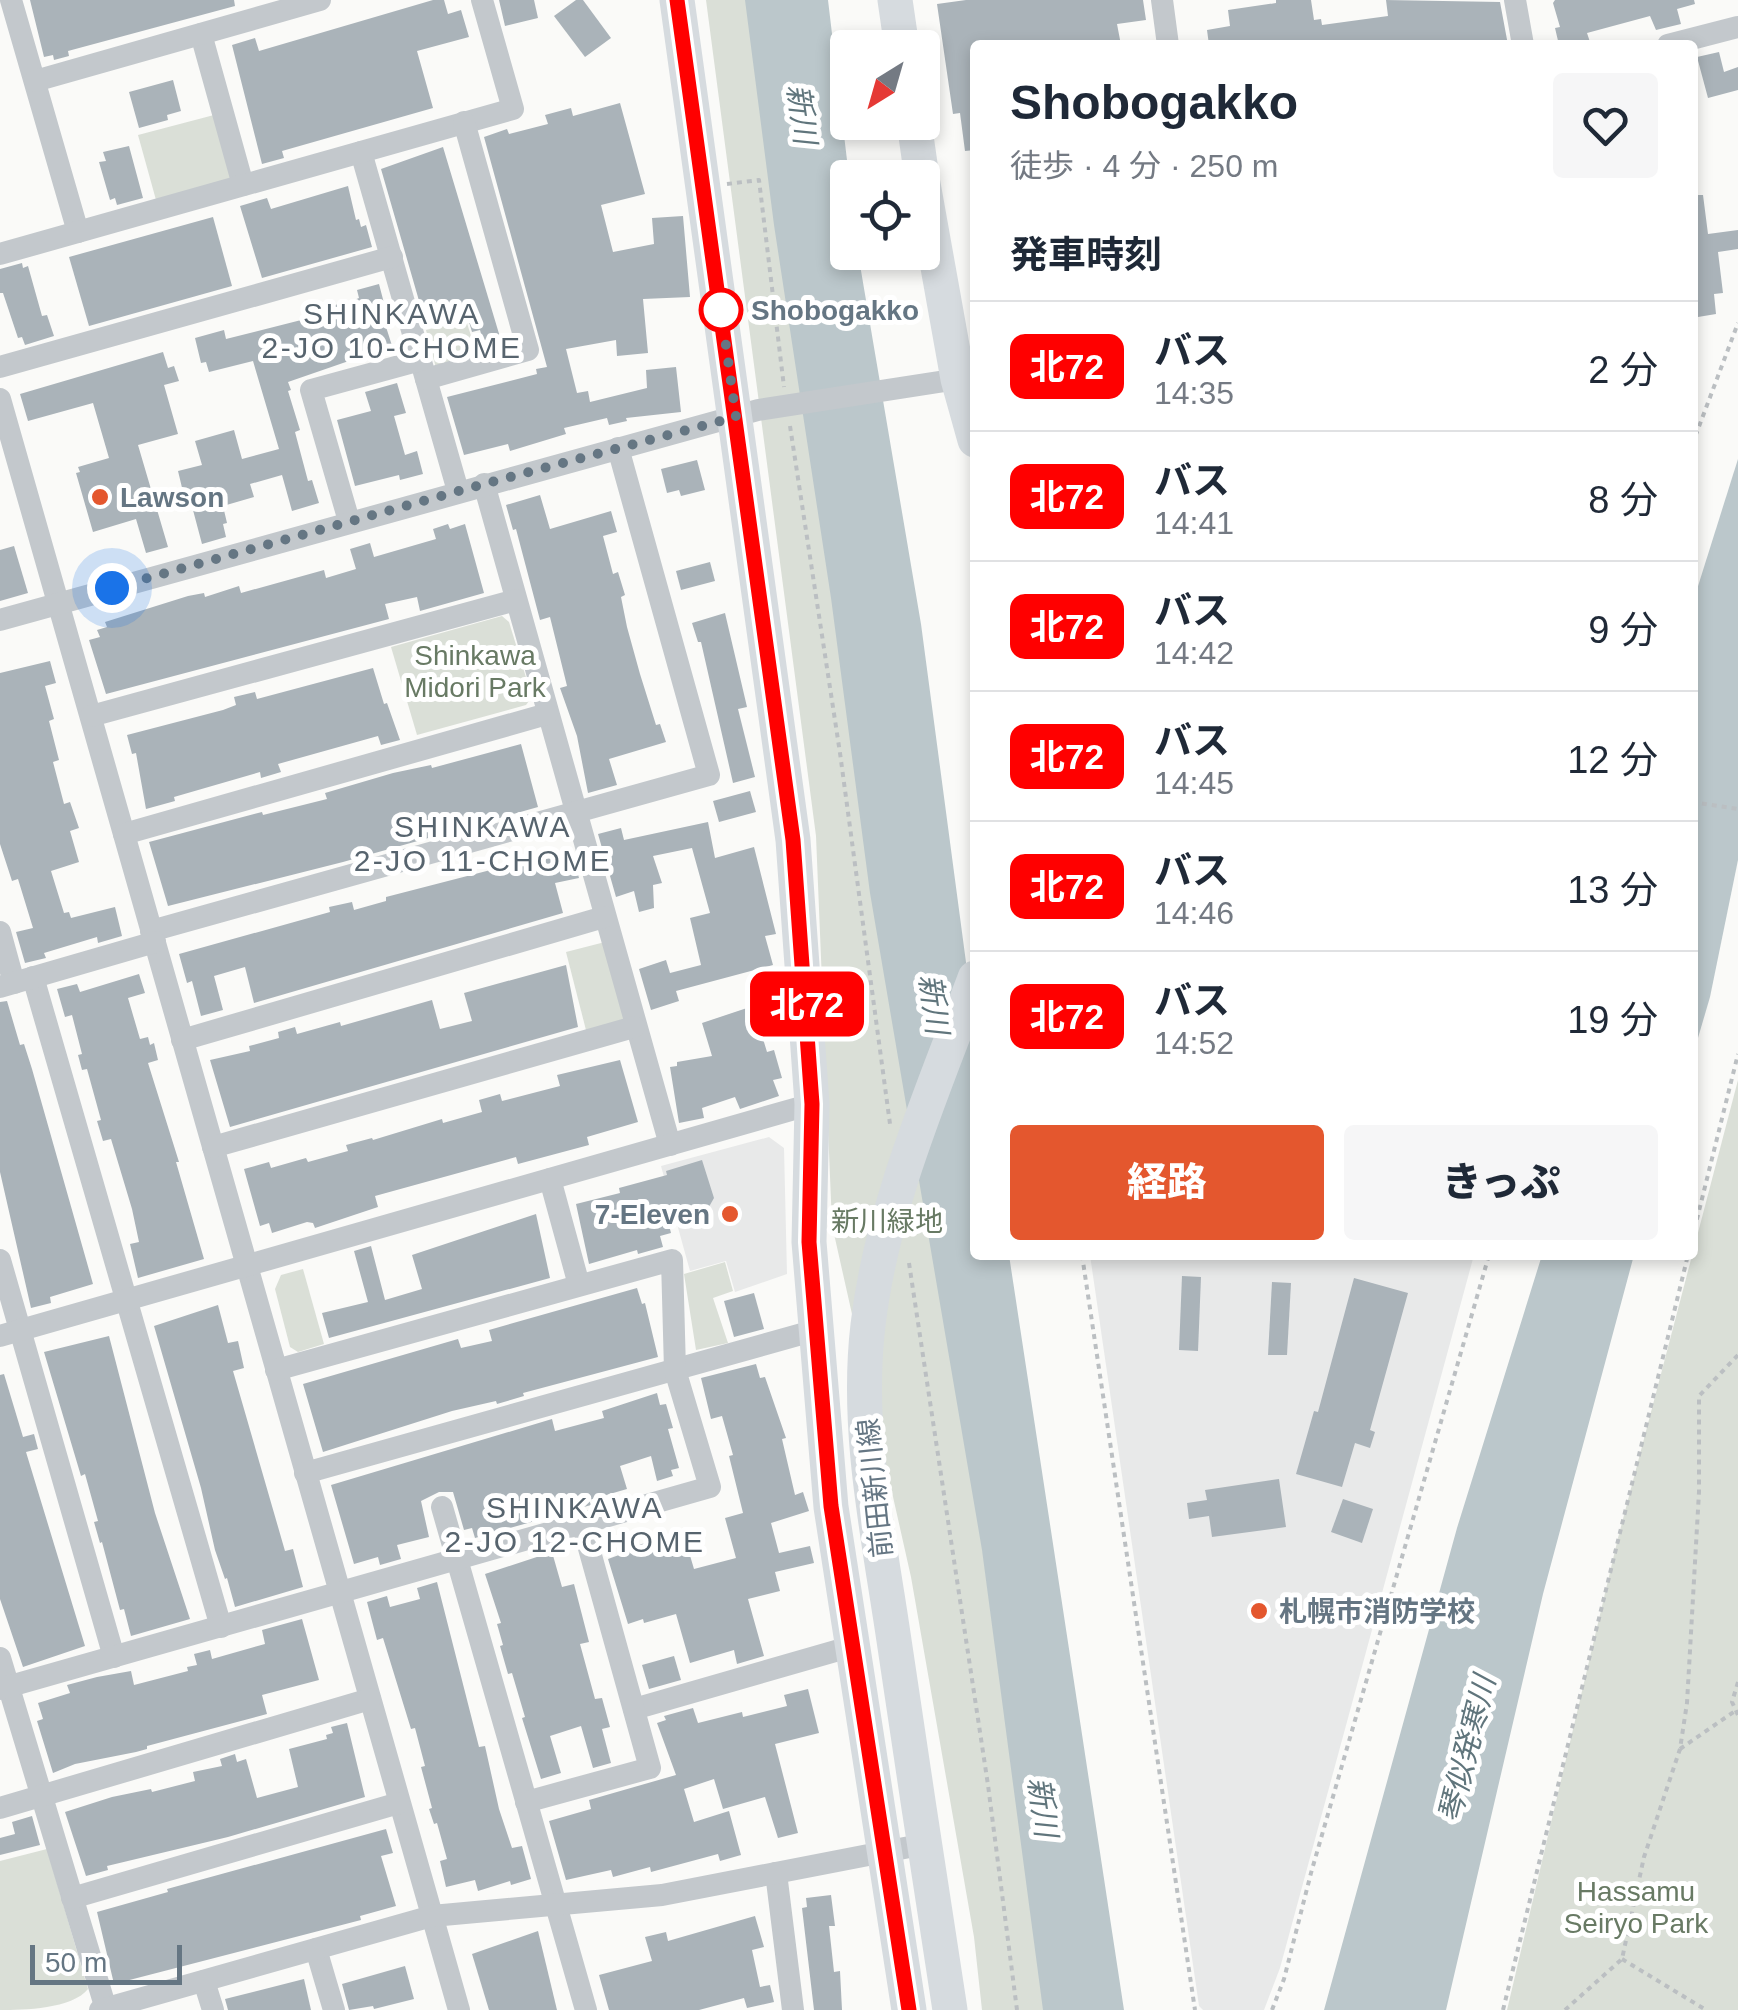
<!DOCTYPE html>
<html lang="ja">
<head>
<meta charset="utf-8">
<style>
	:root { --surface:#fff; --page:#f6f6f7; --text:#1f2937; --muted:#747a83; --line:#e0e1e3; --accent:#e4572e }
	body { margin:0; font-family:Arial,"Noto Sans JP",sans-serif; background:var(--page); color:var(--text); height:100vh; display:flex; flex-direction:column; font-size:38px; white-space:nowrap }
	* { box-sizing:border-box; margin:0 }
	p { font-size:32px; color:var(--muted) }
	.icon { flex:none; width:55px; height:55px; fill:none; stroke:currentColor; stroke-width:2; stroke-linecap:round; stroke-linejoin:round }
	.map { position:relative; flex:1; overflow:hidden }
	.sheet { position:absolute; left:970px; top:40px; width:728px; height:1220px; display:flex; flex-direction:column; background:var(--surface); border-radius:10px; box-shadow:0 5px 15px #0003 }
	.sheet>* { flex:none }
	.badge { padding:0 20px; border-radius:15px; font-size:35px; line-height:65px }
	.needle { width:65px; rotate:217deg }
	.fabs { position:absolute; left:830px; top:30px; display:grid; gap:20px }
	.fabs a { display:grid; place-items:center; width:110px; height:110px; border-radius:10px; background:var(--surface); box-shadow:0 5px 15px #0003; font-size:50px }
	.scale { position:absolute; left:30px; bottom:25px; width:152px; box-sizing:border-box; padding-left:10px; border:5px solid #657683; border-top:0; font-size:28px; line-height:35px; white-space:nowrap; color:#657683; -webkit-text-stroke:8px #fff; paint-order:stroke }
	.you { position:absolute; width:50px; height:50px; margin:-25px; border:8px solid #fff; border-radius:50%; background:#1a73e8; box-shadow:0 0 0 15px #1a73e833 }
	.map>.badge { position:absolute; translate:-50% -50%; box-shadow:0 0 0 5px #fff }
	h2 { padding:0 40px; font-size:38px; line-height:90px }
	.round { display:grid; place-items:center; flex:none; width:105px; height:105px; border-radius:10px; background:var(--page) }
	.head { display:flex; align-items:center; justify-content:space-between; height:170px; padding:0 40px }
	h1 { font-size:48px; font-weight:800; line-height:75px }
	.action { display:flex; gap:20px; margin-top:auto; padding:20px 40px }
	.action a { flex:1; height:115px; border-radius:10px; background:var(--accent); color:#fff; font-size:40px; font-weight:800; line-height:115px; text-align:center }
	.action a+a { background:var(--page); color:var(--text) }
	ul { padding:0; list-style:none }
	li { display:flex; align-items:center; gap:30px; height:130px; padding:0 40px; border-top:2px solid var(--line) }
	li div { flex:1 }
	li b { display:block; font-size:38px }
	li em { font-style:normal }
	li .badge { min-width:110px; font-weight:700; text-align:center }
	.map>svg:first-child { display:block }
	.built { fill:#e8e9e9 }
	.green { fill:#dadfd7 }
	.water { fill:#bbc7cb }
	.building { fill:#aab3b9 }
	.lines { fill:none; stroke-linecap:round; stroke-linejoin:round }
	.path { stroke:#bbbfc2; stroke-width:4; stroke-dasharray:5 5; stroke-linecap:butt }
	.minor { stroke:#c3c8cc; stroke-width:22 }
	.primary { stroke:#d6dbdf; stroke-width:35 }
	.line-casing { stroke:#fff; stroke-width:22 }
	.line { stroke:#f00; stroke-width:15 }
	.walk { stroke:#657683; stroke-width:10; stroke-dasharray:0 18 }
	.stop-dot { fill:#fff; stroke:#f00; stroke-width:5 }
	.poi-dot { fill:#e4572e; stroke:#fff; stroke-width:4 }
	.labels { text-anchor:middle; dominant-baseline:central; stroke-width:10; stroke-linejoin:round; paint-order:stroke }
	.stop-label { font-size:28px; font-weight:bold; fill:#657683; stroke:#fff; text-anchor:start }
	.poi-label { font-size:28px; font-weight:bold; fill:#657683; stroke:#fff; text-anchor:start }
	.park-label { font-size:28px; fill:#687a64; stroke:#fff }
	.street-label { font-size:28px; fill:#657683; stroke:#fff }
	.water-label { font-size:30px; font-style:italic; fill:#60757c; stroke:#fff }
	.neighbourhood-label { font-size:30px; letter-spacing:2.5px; fill:#57646e; stroke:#fff }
</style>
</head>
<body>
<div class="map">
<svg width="1738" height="2010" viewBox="0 0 1738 2010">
	<rect width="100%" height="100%" fill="#fafaf8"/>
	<!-- built -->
	<g class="built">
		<path d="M769,1137L784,1148L787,1274L735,1292L726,1261L690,1271L661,1166Z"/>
		<path d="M1090,1255H1474L1280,1968L1264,2010H1203L1199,2006Z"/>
	</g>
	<!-- green -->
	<g class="green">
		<path d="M706,0H776L1044,2010H982L974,1937L911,1577L832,1225L816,836Z"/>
		<path d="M214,115L231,179L156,200L138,135Z"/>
		<path d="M466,320L478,358L436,368L426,330Z"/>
		<path d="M502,616L509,622L532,697L526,705L417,735L391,647Z"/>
		<path d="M605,942L628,1024L587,1034L566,952Z"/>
		<path d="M1738,1080V2010H1507L1618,1538Z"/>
		<path d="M725,1262L733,1291L713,1298L728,1343L696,1350L684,1274Z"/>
		<path d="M303,1269L324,1344L298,1352L290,1347L275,1289L281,1275Z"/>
		<path d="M47,1849L88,1989C72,2009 24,2010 0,2010V1861Z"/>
	</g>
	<!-- water -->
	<g class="water">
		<path d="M745,0H828L849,177L848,252L858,253L921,624L975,1030V1255H1009L1124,2010H1043L982,1550L870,893L831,598L774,225Z"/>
		<path d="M1738,459V860L1710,997L1693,1055V602Z"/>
		<path d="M1542,1255H1634L1543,1594L1446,2010H1324L1457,1528Z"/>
	</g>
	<!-- building -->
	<g class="building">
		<path d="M30,0H234L235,6L68,51L69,56L54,60L53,55L44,57Z"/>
		<path d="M433,0H444L448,14L461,10L469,37L417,51L433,108L282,151L284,158L262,164L232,45L255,38L259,51Z"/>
		<path d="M499,0H534L538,18L505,26Z"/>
		<path d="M576,0H583L611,38L585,57L554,16Z"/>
		<path d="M966,0H1143L1146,20L1117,24L1121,45H975V150L965,151L960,113L953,114L937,4Z"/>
		<path d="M1276,0H1311L1314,20L1321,19L1322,25L1388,16L1386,0L1500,2L1508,45H1209L1207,30L1230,26L1228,10L1276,3Z"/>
		<path d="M1555,0H1694L1695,4L1677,9L1681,24L1656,30L1650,16L1587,33L1591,45H1559L1555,28L1560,27L1553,3Z"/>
		<path d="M1719,52L1724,72L1738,67V90L1708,98L1697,57Z"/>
		<path d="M173,80L181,111L167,115L168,120L139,128L129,92Z"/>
		<path d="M620,103L645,194L601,205L613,252L654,244L652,218L683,216L690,297L643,299L648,353L617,356L616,340L566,349L577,393L588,391L590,402L647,388L646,370L676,367L681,412L626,418L627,421L609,425L607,418L564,428L566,434L510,451L508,444L464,455L447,397L537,374L536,369L547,367L484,137L507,129L509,134L548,124L545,115L571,108L573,116Z"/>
		<path d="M129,146L143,198L117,205L115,198L110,200L99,162L106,161L103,152Z"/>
		<path d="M443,147L500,337L483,341L480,330L472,332L467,315L426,325L381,169Z"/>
		<path d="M348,186L356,220L359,219L361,227L366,225L372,247L262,278L240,206L267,198L271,209Z"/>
		<path d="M1692,195H1703L1708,234L1738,230V249L1718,252L1723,293L1714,294L1716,314L1692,318Z"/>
		<path d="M213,217L232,286L89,326L69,257Z"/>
		<path d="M22,263L23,268L28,266L42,316L47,315L54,336L25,345L22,337L18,338L3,293H0V269Z"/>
		<path d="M379,284L385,307L380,308L394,352L371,358L369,354L288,382L291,390L288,391L300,430L295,432L308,481L312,480L319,503L292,511L282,475L250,484L254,497L223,506L227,523L223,524L226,537L202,544L189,495L184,496L178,471L202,465L195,441L234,430L242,459L279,449L253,361L209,372L206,362L201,363L195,338L224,330L226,339L317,316L316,310L354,300L359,298L357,290Z"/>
		<path d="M163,352L168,368L174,366L179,381L164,385L178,434L138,445L168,547L146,553L136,519L93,532L76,473L80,472L78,467L109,458L93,403L28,421L20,394Z"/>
		<path d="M397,383L406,413L394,416L405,455L417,451L423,474L400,480L399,475L355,486L337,420L371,411L365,392Z"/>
		<path d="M697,460L705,490L681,496L679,490L667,493L661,469Z"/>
		<path d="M540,495L550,529L611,511L617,532L603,536L613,574L618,572L625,595L621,597L627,627L640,674L656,725L660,724L666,742L609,759L617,785L588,793L577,736L560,688L567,686L550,617L540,620L516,529L513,530L506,505Z"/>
		<path d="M448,524L450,529L465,524L484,593L420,611L417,597L385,604L389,619L106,694L89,640L100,637L97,630L107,627L105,622L188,596L204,593L205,597L239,586L241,593L324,570L326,578L356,569L350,549L370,543L374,557L436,539L433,529Z"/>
		<path d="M14,546L28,593L0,601V550Z"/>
		<path d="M710,562L715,581L681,590L676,571Z"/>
		<path d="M725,613L747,707L738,709L755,777L733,783L701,642H698L692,623Z"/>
		<path d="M50,661L56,683L45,686L54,719L49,721L59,760L53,762L64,804L70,802L79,828L70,831L79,862L51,871L64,913L69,912L71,918L115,907L122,936L98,943L97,937L44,953L46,958L25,963L16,932L33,928L18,879L12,881L0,844V673Z"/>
		<path d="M373,668L384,704L387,703L400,740L381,745L378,736L278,764L281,772L261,778L260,772L174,797L175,801L146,809L136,753L132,754L127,735L223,710L236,705L234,697L255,692L257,699Z"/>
		<path d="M521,744L538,807L343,862L168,906L149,842L262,812L263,815L327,799L325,793L393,773L431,765L432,768Z"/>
		<path d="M750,791L756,812L719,822L713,801Z"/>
		<path d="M708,822L715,858L754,847L776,934L765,936L773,965L676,991L679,1001L651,1010L639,969L666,960L670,973L701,965L690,918L710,913L692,848L653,856L662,883L653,885L654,908L639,912L634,891L616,897L598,834L621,828L624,840Z"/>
		<path d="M572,853L579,878L555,883L563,913L254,1003L245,967L214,976L223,1010L201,1016L192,981L187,983L179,954L330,912L329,907L352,902L354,910L386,901V897L506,866L505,862L526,857L528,863Z"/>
		<path d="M566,965L578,1027L230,1127L210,1060L250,1051L249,1046L279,1038L278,1032L295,1027L297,1034L340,1022L341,1026L432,1000L440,1029L472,1021L464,993Z"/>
		<path d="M139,974L145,993L128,998L140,1039L148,1037L150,1045L154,1043L158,1060L148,1063L179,1162H176L204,1259L138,1278L130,1244L139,1242L132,1209L111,1139L103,1141L97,1121L101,1120L87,1069L82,1070L78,1055L82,1054L72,1015L65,1017L57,989L77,984L80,992Z"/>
		<path d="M7,1001L20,1045L24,1044L32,1069L93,1284L50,1297L51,1303L31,1308L0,1172V1002Z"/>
		<path d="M753,1006L767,1052L774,1050L782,1078L773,1080L779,1096L740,1109L735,1097L702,1108L704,1118L679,1123L670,1067L677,1066V1062L712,1056L702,1023Z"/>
		<path d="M620,1060L638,1122L587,1137L589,1145L518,1164L516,1157L375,1196L378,1207L315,1228L313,1223L307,1222L272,1233L269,1223L260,1226L244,1169L269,1162L271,1168L306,1158L308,1162L348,1151L346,1145L372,1138L373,1140L442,1119L443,1123L482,1112L479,1100L500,1094L502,1101L560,1086L557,1075Z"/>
		<path d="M702,1160L714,1198L706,1212L668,1221L671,1233L660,1236L663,1247L638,1254L637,1250L589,1264L576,1204L620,1193L619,1188L667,1175L666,1171Z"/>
		<path d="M536,1214L550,1278L329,1338L322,1313L368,1302L354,1251L371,1246L385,1300L422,1289L412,1255Z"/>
		<path d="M1182,1276L1201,1277L1198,1351L1179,1350Z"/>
		<path d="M1354,1278L1408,1293L1370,1430L1375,1432L1370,1448L1355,1443L1342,1487L1296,1474L1314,1411L1318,1412Z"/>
		<path d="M1272,1282L1291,1283L1287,1355H1268Z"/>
		<path d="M637,1288L642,1304L645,1303L658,1357L523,1393L524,1396L497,1404L496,1401L452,1411L323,1452L303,1384L458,1339L461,1348L492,1341L489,1330Z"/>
		<path d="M754,1293L764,1329L734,1337L724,1301Z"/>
		<path d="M218,1305L228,1343L238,1341L244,1368L233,1371L285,1551L293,1549L303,1587L235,1607L227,1578L225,1579L215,1550L201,1488L154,1326Z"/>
		<path d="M109,1336L155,1513L190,1619L131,1636L124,1609L120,1610L102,1542L100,1543L94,1522L98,1521L85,1474L81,1476L44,1352Z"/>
		<path d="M756,1364L760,1378L765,1377L786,1438L782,1439L795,1495L803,1492L809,1511L771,1523L779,1553L810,1546L814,1563L775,1572L780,1591L748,1599L764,1656L737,1664L734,1650L690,1663L676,1614L644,1623L643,1619L628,1624L608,1559L619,1555L618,1551L683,1532L694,1569L736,1558L725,1518L743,1513L729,1456L733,1455L722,1416L711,1419L701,1378Z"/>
		<path d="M4,1374L23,1437L34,1434L38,1449L26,1452L85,1646L23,1667L0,1599V1375Z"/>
		<path d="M657,1393L660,1405L666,1404L673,1428L668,1429L679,1468L671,1470L673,1476L657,1481L651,1456L620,1466L627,1489L589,1500L591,1505L475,1538L472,1528L464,1530L453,1492H439L421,1501L429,1537L397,1545L401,1559L380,1565L378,1557L354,1564L331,1485L552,1419L555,1431L604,1418L602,1411Z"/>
		<path d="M1279,1479L1286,1527L1212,1537L1209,1516L1189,1519L1187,1503L1207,1500L1205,1490Z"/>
		<path d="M1343,1499L1373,1509L1362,1543L1331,1532Z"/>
		<path d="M552,1552L562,1587L574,1584L589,1642L580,1644L595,1699L602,1698L610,1727L602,1729L611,1763L593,1768L581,1726L550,1736L561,1773L541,1779L522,1718L525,1717L512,1673L508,1674L500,1646L503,1645L497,1624L501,1623L485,1574Z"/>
		<path d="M437,1582L479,1747L485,1746L499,1809L512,1848L522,1846L531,1879L511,1885L510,1881L478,1891L475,1880L446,1887L440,1861L447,1859L437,1823L434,1824L429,1809L432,1808L421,1767L425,1766L415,1728L411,1729L383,1638L377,1640L367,1602L387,1596L390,1607L420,1599L417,1588Z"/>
		<path d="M302,1619L319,1680L262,1695L267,1714L147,1746V1749L136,1752L75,1764L53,1773L37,1721L43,1719L38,1703L70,1693L67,1685L97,1677L131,1671L134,1685L188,1671L187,1667L197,1665L194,1654L210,1650L212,1659L265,1644L262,1630Z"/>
		<path d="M674,1656L681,1680L649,1689L642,1665Z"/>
		<path d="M808,1689L819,1733L775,1744L798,1833L778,1838L765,1797L723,1809L714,1779L684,1789L694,1822L729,1811L741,1855L720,1861L718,1854L651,1872L650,1867L613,1877L611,1870L566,1880L549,1821L591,1809L589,1800L676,1775L657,1723L666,1720L664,1716L693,1708L698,1723L742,1712L743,1717L787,1706L784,1695Z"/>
		<path d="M347,1723L365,1797L228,1837L107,1866L108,1870L86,1876L65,1812L112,1797L151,1789L152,1792L195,1781L193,1772L222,1766L220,1759L235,1754L237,1762L246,1759L257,1798L298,1787L289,1749L327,1739L326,1735L333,1733L331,1727Z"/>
		<path d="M32,1816L40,1845L0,1855V1838L15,1834L12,1822Z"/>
		<path d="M386,1829L393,1853L381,1856L396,1906L360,1916L361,1920L114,1984L97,1912L168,1892L167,1889Z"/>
		<path d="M831,1895L835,1926H829L834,1972L840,1971L842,2010H814L802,1908L807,1907L806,1898Z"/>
		<path d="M755,1916L764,1947L752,1950L760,1987L770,1985L774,2002L747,2008L744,1998L699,2010H609L599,1975L652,1961L645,1937L666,1932L668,1941Z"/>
		<path d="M538,1931L557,2010H489L472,1954Z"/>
		<path d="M405,1966L414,1999L374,2009L373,2006L349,2010L342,1984Z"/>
		<path d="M304,1979L311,2010H228L225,1999Z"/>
	</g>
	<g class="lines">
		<!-- path -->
		<g class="path">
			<path d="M727,184L759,180L784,387"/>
			<path d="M790,426L840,753L890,1124"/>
			<path d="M1692,445L1738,323"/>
			<path d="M1692,802L1738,809"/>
			<path d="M1692,1239L1738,1054"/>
			<path d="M1082,1255L1195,2010"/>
			<path d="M909,1263L988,1785L1017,2010"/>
			<path d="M1738,1682L1732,1702L1738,1715"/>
			<path d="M1680,1749L1735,1711"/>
			<path d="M1622,1959L1706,2010"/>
			<path d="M1272,2010L1284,1979L1311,1873L1489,1255"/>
			<path d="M1503,2010L1688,1255"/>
			<path d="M1565,2010L1622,1959L1644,1857L1680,1749L1687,1703L1699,1492V1396L1738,1355"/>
		</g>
		<!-- minor -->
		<g class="minor">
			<path d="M11,0L78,232"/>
			<path d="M1162,0L1168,45"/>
			<path d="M1515,0L1523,45"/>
			<path d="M201,34L243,185"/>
			<path d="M1668,45L1738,27"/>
			<path d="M35,81L320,0"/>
			<path d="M361,152L458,491"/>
			<path d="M0,254L513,109L482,0"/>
			<path d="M0,367L392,257"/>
			<path d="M426,379L528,350L464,122"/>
			<path d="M0,399L459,2010"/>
			<path d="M484,484L670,1145"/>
			<path d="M349,521L311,390L421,360"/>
			<path d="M0,620L758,410L958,379"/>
			<path d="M91,716L516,600"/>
			<path d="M124,834L547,714"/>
			<path d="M151,931L709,775L618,448"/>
			<path d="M0,932L14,983"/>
			<path d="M33,977L221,1627"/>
			<path d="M0,987L155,942"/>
			<path d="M182,1040L604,917"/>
			<path d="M213,1147L634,1027"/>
			<path d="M550,1179L579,1285"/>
			<path d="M0,1260L114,1657"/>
			<path d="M0,1336L812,1104"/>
			<path d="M305,1473L816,1330"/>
			<path d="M442,1507L586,2010"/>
			<path d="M0,1658L106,2009"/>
			<path d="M0,1689L710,1487L675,1370L672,1260L276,1370"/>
			<path d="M634,1709L853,1646"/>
			<path d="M526,1802L650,1768L582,1523"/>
			<path d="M0,1808L370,1699"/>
			<path d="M776,1873L793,2010"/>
			<path d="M72,1898L399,1803"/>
			<path d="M316,1949L334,2010"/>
			<path d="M204,1981L213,2010"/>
			<path d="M100,2010L432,1916L662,1895L925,1844"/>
		</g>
		<!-- primary -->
		<g class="primary">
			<path d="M677,0L793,840L812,1104L809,1242L831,1507L909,2010"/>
			<path d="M895,0L902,48"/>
			<path d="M914,122L922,178"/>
			<path d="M922,178L958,379L975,440"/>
			<path d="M950,2010C930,1882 911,1755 892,1627C877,1528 856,1426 868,1325C882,1205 933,1091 975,978"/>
		</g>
	</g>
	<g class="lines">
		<defs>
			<path id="line" d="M677,0L793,840L812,1104L809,1242L831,1506L909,2010"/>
		</defs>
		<!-- line casing -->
		<use href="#line" class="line-casing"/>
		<!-- line -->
		<use href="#line" class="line"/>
		<!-- walk -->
		<path class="walk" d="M112,588L484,484L736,417L720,303L721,310"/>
	</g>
	<!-- markers -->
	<circle class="stop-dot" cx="721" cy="310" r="20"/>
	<g class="poi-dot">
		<circle cx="100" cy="497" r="10"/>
		<circle cx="730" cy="1214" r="10"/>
		<circle cx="1259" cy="1611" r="10"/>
	</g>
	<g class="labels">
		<!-- stop labels -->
		<g class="stop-label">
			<text x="751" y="310">Shobogakko</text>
		</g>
		<!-- poi labels -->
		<g class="poi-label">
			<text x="120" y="497">Lawson</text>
			<text x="710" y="1214" text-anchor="end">7-Eleven</text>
			<text x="1279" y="1611">札幌市消防学校</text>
		</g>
		<!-- park labels -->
		<g class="park-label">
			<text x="475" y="655">Shinkawa<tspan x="475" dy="32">Midori Park</tspan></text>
			<text x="887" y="1221">新川緑地</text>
			<text x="1636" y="1891">Hassamu<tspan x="1636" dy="32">Seiryo Park</tspan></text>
		</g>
		<!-- street labels -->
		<g class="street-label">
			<text transform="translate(875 1488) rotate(-96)">前田新川線</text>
		</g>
		<!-- water labels -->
		<g class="water-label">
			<text transform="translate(802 114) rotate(82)">新川</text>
			<text transform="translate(934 1004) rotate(82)">新川</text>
			<text transform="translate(1467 1749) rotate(-76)">琴似発寒川</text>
			<text transform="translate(1043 1807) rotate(82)">新川</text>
		</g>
		<!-- neighbourhood labels -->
		<g class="neighbourhood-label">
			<text x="392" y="313">SHINKAWA<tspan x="392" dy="34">2-JO 10-CHOME</tspan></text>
			<text x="483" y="826">SHINKAWA<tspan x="483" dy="34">2-JO 11-CHOME</tspan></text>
			<text x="575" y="1507">SHINKAWA<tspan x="575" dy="34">2-JO 12-CHOME</tspan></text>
		</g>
	</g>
</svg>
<div class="fabs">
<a><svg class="needle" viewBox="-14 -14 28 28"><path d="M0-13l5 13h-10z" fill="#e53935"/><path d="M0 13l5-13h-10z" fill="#747a83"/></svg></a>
<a><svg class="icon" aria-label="locate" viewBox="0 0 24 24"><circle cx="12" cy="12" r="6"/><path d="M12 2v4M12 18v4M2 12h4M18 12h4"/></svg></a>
</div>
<div class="scale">50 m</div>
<div class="you" style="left:112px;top:588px"></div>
<b class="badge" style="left:807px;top:1004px;background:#f00;color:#fff">北72</b>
<section class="sheet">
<div class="head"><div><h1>Shobogakko</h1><p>徒歩 · 4 分 · 250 m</p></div><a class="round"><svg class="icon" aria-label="heart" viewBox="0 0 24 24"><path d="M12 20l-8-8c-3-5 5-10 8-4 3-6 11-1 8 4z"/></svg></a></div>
<h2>発車時刻</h2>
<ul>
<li><span class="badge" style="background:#f00;color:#fff">北72</span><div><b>バス</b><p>14:35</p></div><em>2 分</em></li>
<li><span class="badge" style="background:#f00;color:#fff">北72</span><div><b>バス</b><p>14:41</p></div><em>8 分</em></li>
<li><span class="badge" style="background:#f00;color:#fff">北72</span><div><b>バス</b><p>14:42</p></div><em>9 分</em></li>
<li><span class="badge" style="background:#f00;color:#fff">北72</span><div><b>バス</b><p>14:45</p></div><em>12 分</em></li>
<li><span class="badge" style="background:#f00;color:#fff">北72</span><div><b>バス</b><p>14:46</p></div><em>13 分</em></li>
<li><span class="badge" style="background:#f00;color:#fff">北72</span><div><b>バス</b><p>14:52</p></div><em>19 分</em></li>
</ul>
<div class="action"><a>経路</a><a>きっぷ</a></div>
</section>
</div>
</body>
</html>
